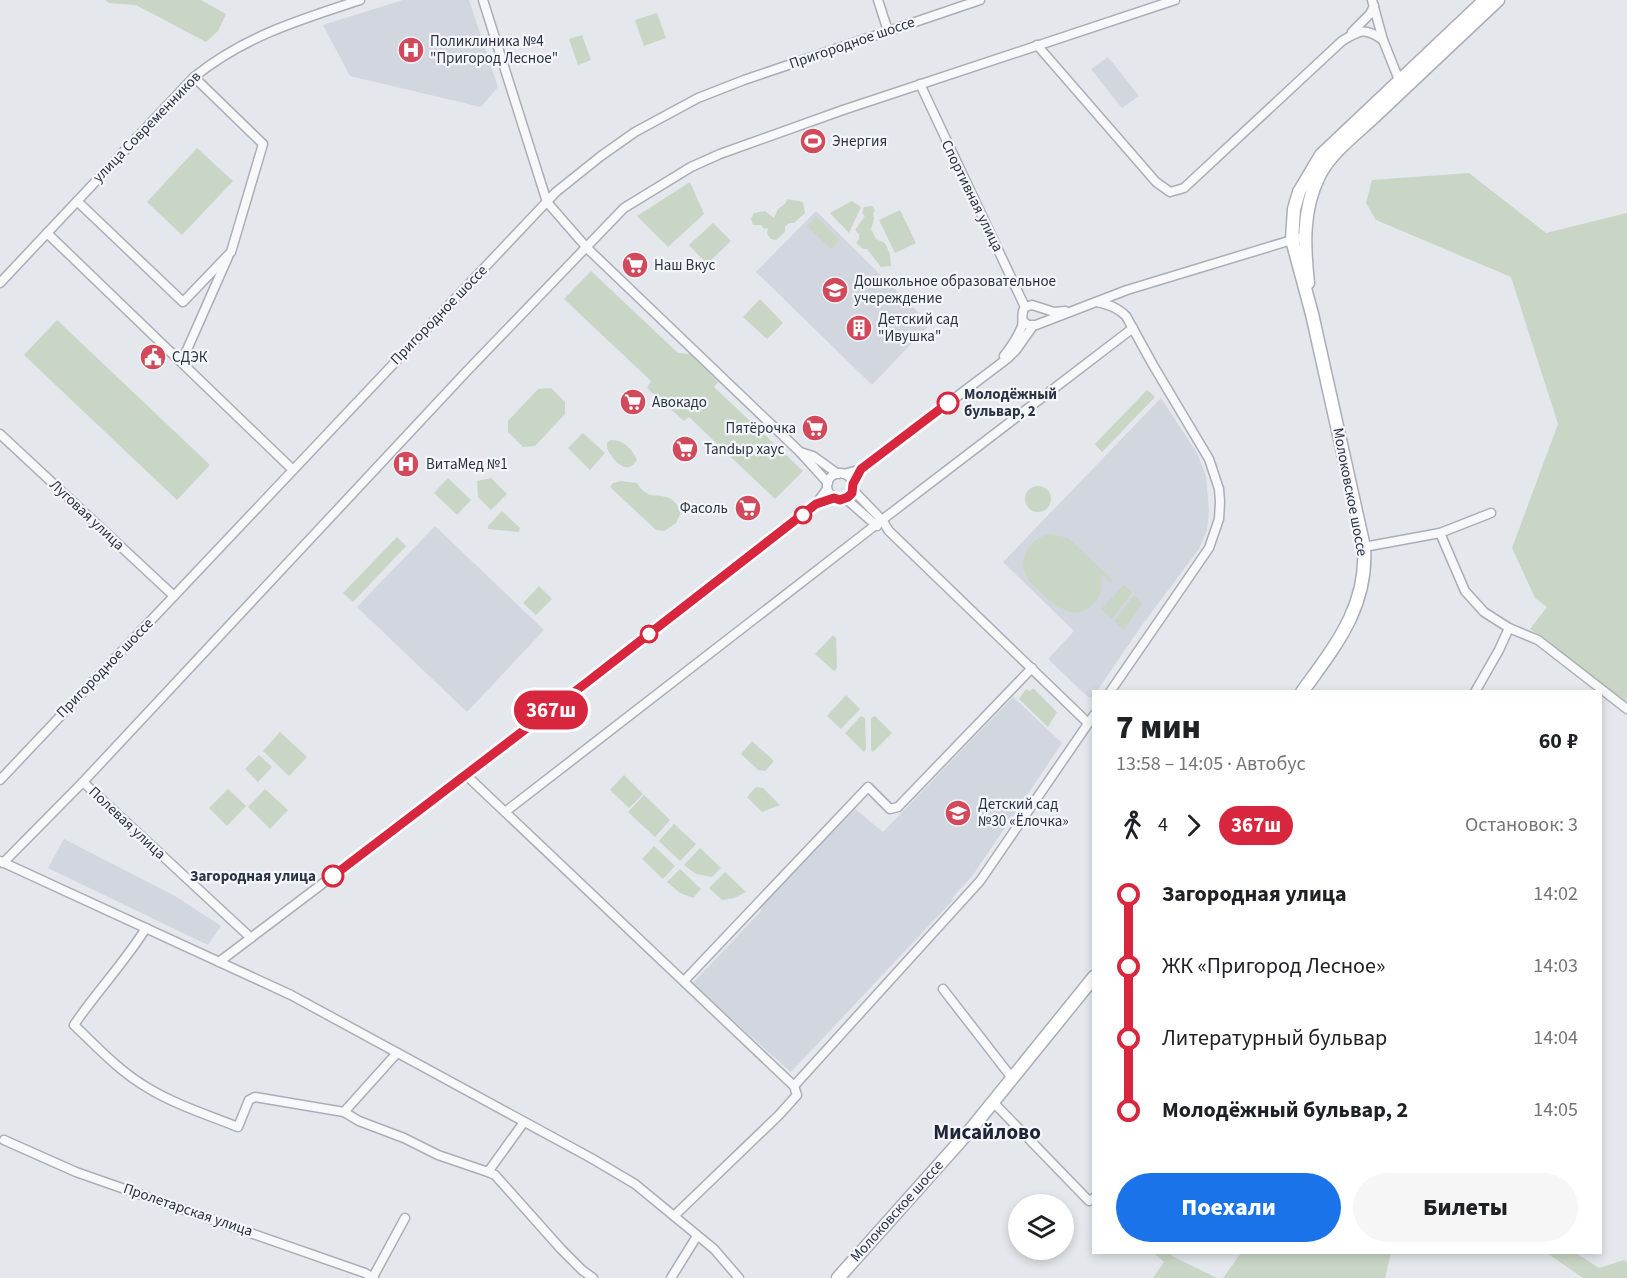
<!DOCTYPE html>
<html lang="ru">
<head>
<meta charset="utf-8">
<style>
	:root { --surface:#fff; --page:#f6f6f6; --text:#202124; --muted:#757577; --accent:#1a73e8 }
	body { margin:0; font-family:"Source Sans 3",sans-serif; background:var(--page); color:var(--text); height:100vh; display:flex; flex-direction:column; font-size:22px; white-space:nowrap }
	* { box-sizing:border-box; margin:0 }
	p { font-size:20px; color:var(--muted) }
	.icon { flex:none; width:33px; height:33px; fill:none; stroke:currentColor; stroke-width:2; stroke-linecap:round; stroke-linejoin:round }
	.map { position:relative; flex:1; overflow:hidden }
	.panel { position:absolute; left:1092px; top:690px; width:510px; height:564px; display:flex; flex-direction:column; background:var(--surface); border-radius:0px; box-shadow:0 3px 9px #0003 }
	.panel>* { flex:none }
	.badge { padding:0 12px; border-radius:20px; font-size:21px; line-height:39px }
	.tools { position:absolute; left:1008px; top:1194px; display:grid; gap:12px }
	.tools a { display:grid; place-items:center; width:66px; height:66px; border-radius:50%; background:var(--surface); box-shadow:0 3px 9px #0003; font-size:30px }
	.map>.badge { position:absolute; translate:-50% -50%; box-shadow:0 0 0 3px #fff }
	.legs { display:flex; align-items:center; gap:9px; height:66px; padding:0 24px; font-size:20px }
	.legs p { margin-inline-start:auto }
	.headline { display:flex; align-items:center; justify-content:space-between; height:102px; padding:0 24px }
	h1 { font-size:33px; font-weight:800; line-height:45px }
	.button { display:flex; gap:12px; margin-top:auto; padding:12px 24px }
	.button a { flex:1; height:69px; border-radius:36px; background:var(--accent); color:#fff; font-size:24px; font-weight:800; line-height:69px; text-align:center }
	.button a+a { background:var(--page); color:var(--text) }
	ul { padding:0 24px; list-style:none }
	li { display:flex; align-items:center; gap:21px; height:72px; font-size:22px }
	li i { display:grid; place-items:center; width:9px; height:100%; margin:0 8px; background:currentColor }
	li i::after { content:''; width:15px; height:15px; margin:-8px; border:4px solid; border-radius:50%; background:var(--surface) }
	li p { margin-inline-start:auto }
	li:first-child i { background:linear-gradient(#0000 50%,currentColor 0) }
	li:last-child i { background:linear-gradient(currentColor 50%,#0000 0) }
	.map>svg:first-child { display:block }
	.built { fill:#d2d6de }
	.green { fill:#c9d6c5 }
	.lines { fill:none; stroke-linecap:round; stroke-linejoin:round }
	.street-casing { stroke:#a9aeb7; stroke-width:11 }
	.secondary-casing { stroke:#a9aeb7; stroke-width:15 }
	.street { stroke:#f7f8fa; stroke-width:8 }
	.secondary { stroke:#fff; stroke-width:12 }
	.line-1-casing { stroke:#fff; stroke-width:14 }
	.line-1 { stroke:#d7263d; stroke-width:9 }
	.stop-1-dot { fill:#fff; stroke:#d7263d; stroke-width:3 }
	.labels { text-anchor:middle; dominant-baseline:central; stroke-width:4.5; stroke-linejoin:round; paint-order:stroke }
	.poi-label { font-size:15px; fill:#2b3445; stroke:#f4f6f9; text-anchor:start }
	.street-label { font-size:15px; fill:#2b3445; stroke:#f4f6f9 }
	.stop-label { font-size:15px; font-weight:bold; fill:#2b3445; stroke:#f4f6f9; text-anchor:start }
	.district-label { font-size:21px; font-weight:bold; fill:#1d2536; stroke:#f4f6f9 }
</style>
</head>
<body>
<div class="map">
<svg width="1627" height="1278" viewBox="0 0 1627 1278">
	<rect width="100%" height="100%" fill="#e4e7ec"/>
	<!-- built -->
	<g class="built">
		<path d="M403,0H469L498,87L481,107L350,76L323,25Z"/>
		<path d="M1108,57L1139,96L1122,108L1091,69Z"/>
		<path d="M816,211L930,324L872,385L756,272Z"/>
		<path d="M1161,398L1197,453L1206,476L1209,510L1207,530L1199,549L1142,625L1097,691L1094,692L1093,698L1088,697L1048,659L1074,631L1003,562Z"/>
		<path d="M435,526L544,630L467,712L357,607Z"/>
		<path d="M1013,697L1062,743L973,875L952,898L953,900L791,1072L692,984L761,911L760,907L855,809L883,832Z"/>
		<path d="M64,839L175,896L221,926L208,945L48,868Z"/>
	</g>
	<!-- green -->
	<g class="green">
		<path d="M105,0H201L226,14L218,31L206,42L136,5L109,3Z"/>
		<path d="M657,13L666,38L644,46L635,20Z"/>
		<path d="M582,35L591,60L578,65L569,39Z"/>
		<path d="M197,148L233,181L182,235L147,202Z"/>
		<path d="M1469,173L1546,233L1627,213V701L1599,683L1530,629L1547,607L1535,598L1512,548L1558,424L1511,277L1376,220L1366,203L1372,180Z"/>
		<path d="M690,182L704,214L668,247L637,216Z"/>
		<path d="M787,199L803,202L805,213L794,223H789L785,227V232L776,240L771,239L767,234L768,228L764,229L761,225H753L751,219L754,213L765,211L774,218L778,209L785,204Z"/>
		<path d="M852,201L861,207L849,233L830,213Z"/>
		<path d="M873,206L875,211L873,213L874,219L871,229L876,239L885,243L890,254L891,266L881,267L867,249H863L856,243L859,239V234L855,230L865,216L862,213L864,207Z"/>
		<path d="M900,210L916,243L895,253L879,220Z"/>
		<path d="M816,216L840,240L831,249L807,226Z"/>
		<path d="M713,223L731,241L707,264L689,245Z"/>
		<path d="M591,271L678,353L690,354L718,382L714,387L803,471L775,499L689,417L684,421L647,388L651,381L564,299Z"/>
		<path d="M760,299L783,323L767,339L743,317Z"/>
		<path d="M57,320L210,465L177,500L24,355Z"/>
		<path d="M551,388L565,402V414L535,446L523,447L508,432V421L538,389Z"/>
		<path d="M1147,390L1155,397L1102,452L1095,444Z"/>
		<path d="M583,433L605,453L590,470L568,448Z"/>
		<path d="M611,440C624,440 632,449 637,460C627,477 612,460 607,448V443Z"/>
		<path d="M448,478L471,500L457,515L434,493Z"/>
		<path d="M491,478L507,494L491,510L478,497L477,481Z"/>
		<path d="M621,481L637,483C648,501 657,492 671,499C675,502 678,506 682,510L676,523L664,531L656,530L610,487L613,483Z"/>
		<circle cx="1038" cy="499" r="13"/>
		<path d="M502,511L520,528L519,532L488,529V526Z"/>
		<path d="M1051,534L1068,538L1113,580L1111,583L1101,574C1103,585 1102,596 1093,604C1075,621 1059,609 1044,596C1039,590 1032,585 1028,579C1015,559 1031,537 1051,534Z"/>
		<path d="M397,537L406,546L353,602L343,593Z"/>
		<path d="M1124,585L1132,593L1112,619L1101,609Z"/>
		<path d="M539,586L552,599L536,615L523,603Z"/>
		<path d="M1134,595L1142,603L1124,630L1114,621Z"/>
		<path d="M833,635L836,638L837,668L834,671L815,654Z"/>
		<path d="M1033,688L1057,712L1048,727L1019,699L1026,689L1030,691Z"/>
		<path d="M846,695L860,709L841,729L827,716Z"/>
		<path d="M861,716L865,718L866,749L864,752L845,733Z"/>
		<path d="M875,716L892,733L873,752L871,750V718Z"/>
		<path d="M280,732L307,757L289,776L263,751Z"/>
		<path d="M752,741L774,761L765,771L758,770L741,754Z"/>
		<path d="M259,755L272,767L258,782L245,769Z"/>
		<path d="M624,775L643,794L629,808L610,790Z"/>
		<path d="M756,787L763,788L780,805L762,812L747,797Z"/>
		<path d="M228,789L246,806L227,826L209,808Z"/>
		<path d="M265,789L288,810L270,829L248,807Z"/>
		<path d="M644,795L670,820L655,837L628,812Z"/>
		<path d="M674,824L696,844L680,861L659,841Z"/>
		<path d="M654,846L675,866L663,879L642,859Z"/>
		<path d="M700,848L721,868L712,877L696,874L684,865Z"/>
		<path d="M680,869L701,889L693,898L680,893L667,882Z"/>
		<path d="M725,872L746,892L734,898L722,900L709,888Z"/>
		<path d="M1154,1253H1169L1174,1257L1217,1278H1153L1164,1262Z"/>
		<path d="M1241,1253V1252L1391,1253L1385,1278H1223Z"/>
		<path d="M1547,1253H1576L1599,1268L1624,1260L1627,1262V1278H1583Z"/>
	</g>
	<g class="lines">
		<defs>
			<g id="street">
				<path d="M483,0L547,202L587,248L800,452L828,483"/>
				<path d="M878,0L888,31"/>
				<path d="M1372,0L1383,40L1401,85"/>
				<path d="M1352,32L1370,14L1374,6"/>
				<path d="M1037,45L1156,182L1170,192L1184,188L1342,41C1360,30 1365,27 1383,40"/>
				<path d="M920,84L1025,307"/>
				<path d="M77,201L183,302L231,252L263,144L194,77"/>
				<path d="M47,233L292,469"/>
				<path d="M0,283L194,77C245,36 299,20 360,0"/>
				<path d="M1097,302C1109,305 1117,307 1126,316L1153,365L1209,459L1219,489L1220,502L1219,519L1209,548L1110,692"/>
				<path d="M1023,321L1028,325H1036L1127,290L1305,236"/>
				<path d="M1004,356C1011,347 1018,337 1022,326C1024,318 1020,314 1025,307L1032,305L1054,312L1065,311"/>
				<path d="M182,361L228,257"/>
				<path d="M0,434L174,596"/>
				<path d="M800,452L813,456L838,474"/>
				<circle cx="840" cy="486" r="13"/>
				<path d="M844,474L861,469L1008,358L1016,350L1033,326"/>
				<path d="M853,490L882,520L889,531L1088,723"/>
				<path d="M845,498L877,526"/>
				<path d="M1440,533L1465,591L1484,612L1509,628L1538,640L1627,709"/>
				<path d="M1364,547L1440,533L1491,513"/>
				<path d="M1475,692L1499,650L1509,628"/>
				<path d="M466,775L794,1086L797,1095L779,1115L674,1216"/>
				<path d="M0,780L556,192L601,156L635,132L698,98L744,80L980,0"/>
				<path d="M83,782L251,938"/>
				<path d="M505,812L882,520L1133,328"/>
				<path d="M0,861L291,995L591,1158L635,1184L714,1249L739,1278"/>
				<path d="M3,863L83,782L467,371L624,208L691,167L720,154L843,110L1175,0"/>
				<path d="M146,928C125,962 97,991 74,1025C97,1047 120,1072 148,1088C176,1105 208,1115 238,1127L249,1100L255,1097L344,1112L397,1053"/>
				<path d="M219,962L466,775L816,504L827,489"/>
				<path d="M684,981L868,787L890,809L898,807L1032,668"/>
				<path d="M943,989L1012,1078"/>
				<path d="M794,1086L980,881L1094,715"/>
				<path d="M993,1102L1089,1201L1094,1198"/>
				<path d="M344,1112L359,1121L404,1138L438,1155L488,1172L524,1122"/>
				<path d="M4,1140L76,1172L365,1273L374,1278"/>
				<path d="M488,1172L495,1175L561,1249L582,1270L593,1278"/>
				<path d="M373,1277L405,1218"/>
				<path d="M671,1278L697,1236"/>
			</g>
			<g id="secondary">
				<path d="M1308,283C1304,247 1302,210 1319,176C1331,152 1356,134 1375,116C1416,77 1457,39 1498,0"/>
				<path d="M1302,692C1335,646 1368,607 1364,547L1312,314L1292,240L1294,209L1299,192L1321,155L1485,0"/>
				<path d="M838,1278L972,1128L1094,977"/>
			</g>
		</defs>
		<!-- street casing -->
		<use href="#street" class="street-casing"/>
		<!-- secondary casing -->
		<use href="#secondary" class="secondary-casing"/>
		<!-- street -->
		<use href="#street" class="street"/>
		<!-- secondary -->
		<use href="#secondary" class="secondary"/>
	</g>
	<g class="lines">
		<defs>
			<path id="line-1" d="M333,876L586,683L816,504L834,498L840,500L848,497L852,493L853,484L861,469L948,403"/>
		</defs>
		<!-- line-1 casing -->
		<use href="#line-1" class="line-1-casing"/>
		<!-- line-1 -->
		<use href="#line-1" class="line-1"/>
	</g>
	<!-- icons -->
	<defs>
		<symbol id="hospital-disc" viewBox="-11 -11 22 22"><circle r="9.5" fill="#d1495b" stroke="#f4f6f9"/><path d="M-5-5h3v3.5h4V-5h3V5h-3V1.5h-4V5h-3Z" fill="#fff"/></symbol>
		<symbol id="stadium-disc" viewBox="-11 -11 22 22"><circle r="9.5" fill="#d1495b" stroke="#f4f6f9"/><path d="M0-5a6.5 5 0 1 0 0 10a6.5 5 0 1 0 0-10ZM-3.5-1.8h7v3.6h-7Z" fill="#fff"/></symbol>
		<symbol id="supermarket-disc" viewBox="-11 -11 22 22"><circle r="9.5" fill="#d1495b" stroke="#f4f6f9"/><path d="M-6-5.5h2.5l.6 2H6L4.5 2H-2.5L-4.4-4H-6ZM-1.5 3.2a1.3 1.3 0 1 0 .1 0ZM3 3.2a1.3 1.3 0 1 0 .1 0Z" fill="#fff"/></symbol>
		<symbol id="school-disc" viewBox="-11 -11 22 22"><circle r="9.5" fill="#d1495b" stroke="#f4f6f9"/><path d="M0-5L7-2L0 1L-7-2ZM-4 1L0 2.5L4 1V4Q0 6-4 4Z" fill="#fff"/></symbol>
		<symbol id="building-disc" viewBox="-11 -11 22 22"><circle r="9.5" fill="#d1495b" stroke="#f4f6f9"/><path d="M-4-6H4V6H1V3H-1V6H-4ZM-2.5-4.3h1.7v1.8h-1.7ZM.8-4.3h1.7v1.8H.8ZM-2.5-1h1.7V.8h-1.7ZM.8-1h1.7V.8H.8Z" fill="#fff"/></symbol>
		<symbol id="civic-disc" viewBox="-11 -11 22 22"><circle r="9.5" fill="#d1495b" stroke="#f4f6f9"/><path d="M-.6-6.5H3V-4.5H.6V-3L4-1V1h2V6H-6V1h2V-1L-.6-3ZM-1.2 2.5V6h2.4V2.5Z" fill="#fff"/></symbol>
	</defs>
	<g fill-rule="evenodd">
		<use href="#hospital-disc" x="396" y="35" width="30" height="30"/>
		<use href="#stadium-disc" x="798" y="126" width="30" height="30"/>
		<use href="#supermarket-disc" x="620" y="250" width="30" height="30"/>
		<use href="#school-disc" x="820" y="275" width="30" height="30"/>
		<use href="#building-disc" x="844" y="313" width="30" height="30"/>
		<use href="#civic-disc" x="138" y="342" width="30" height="30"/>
		<use href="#supermarket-disc" x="618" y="387" width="30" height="30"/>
		<use href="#supermarket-disc" x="800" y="413" width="30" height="30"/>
		<use href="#supermarket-disc" x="670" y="434" width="30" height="30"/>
		<use href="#hospital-disc" x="391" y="449" width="30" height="30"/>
		<use href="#supermarket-disc" x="733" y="493" width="30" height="30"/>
		<use href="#school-disc" x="943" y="798" width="30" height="30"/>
	</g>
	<!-- markers -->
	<g class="stop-1-dot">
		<circle cx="948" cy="403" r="10"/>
		<circle cx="803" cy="515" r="8"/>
		<circle cx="649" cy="634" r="8"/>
		<circle cx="333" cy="876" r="10"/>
	</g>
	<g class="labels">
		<!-- poi labels -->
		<g class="poi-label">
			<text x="430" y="41">Поликлиника №4<tspan x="430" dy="17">"Пригород Лесное"</tspan></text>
			<text x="832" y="141">Энергия</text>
			<text x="654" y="265">Наш Вкус</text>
			<text x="854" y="281">Дошкольное образовательное<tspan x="854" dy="17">учереждение</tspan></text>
			<text x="878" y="319">Детский сад<tspan x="878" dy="17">"Ивушка"</tspan></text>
			<text x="172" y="357">СДЭК</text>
			<text x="652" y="402">Авокадо</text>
			<text x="796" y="428" text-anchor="end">Пятёрочка</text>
			<text x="704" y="449">Tandыр хаус</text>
			<text x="426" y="464">ВитаМед №1</text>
			<text x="728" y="508" text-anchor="end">Фасоль</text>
			<text x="978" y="804">Детский сад<tspan x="978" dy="17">№30 «Ёлочка»</tspan></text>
		</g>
		<!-- street labels -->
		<g class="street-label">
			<text transform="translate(852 43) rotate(-19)">Пригородное шоссе</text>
			<text transform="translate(147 127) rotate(-46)">улица Современников</text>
			<text transform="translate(972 196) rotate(64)">Спортивная улица</text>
			<text transform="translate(439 315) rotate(-46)">Пригородное шоссе</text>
			<text transform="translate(1350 492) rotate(79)">Молоковское шоссе</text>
			<text transform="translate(87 515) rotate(43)">Луговая улица</text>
			<text transform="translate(105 668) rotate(-46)">Пригородное шоссе</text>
			<text transform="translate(127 823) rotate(43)">Полевая улица</text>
			<text transform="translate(188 1210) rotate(19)">Пролетарская улица</text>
			<text transform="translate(897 1211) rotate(-48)">Молоковское шоссе</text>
		</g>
		<!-- stop labels -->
		<g class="stop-label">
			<text x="964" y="394">Молодёжный<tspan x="964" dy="17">бульвар, 2</tspan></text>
			<text x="316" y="876" text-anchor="end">Загородная улица</text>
		</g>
		<!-- district labels -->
		<g class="district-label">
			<text x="987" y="1132">Мисайлово</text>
		</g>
	</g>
</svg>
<div class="tools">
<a><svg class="icon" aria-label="layers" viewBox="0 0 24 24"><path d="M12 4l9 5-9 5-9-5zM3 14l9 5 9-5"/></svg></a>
</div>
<b class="badge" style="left:551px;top:710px;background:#d7263d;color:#fff">367ш</b>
<section class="panel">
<div class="headline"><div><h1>7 мин</h1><p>13:58 – 14:05 · Автобус</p></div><b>60 ₽</b></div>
<div class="legs"><svg class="icon" aria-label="walk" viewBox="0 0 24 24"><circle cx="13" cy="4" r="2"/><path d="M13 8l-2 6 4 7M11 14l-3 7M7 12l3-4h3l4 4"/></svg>4<svg class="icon" aria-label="forward" viewBox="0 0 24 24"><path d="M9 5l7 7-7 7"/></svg><b class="badge" style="background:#d7263d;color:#fff">367ш</b><p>Остановок: 3</p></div>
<ul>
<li><i style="color:#d7263d"></i><b>Загородная улица</b><p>14:02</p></li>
<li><i style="color:#d7263d"></i><span>ЖК «Пригород Лесное»</span><p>14:03</p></li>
<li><i style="color:#d7263d"></i><span>Литературный бульвар</span><p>14:04</p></li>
<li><i style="color:#d7263d"></i><b>Молодёжный бульвар, 2</b><p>14:05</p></li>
</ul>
<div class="button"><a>Поехали</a><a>Билеты</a></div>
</section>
</div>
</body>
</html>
